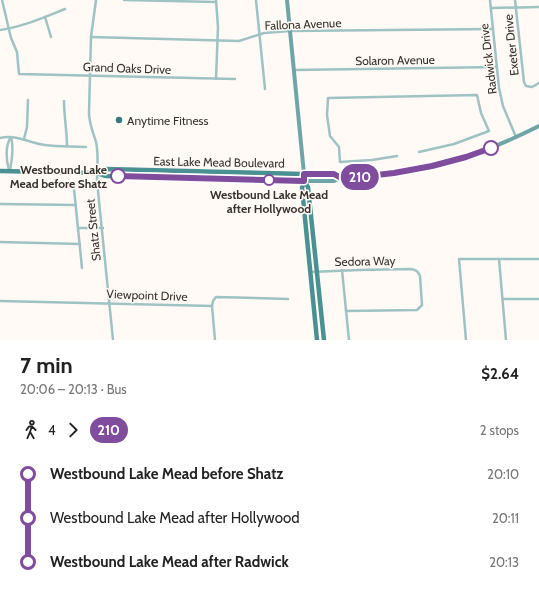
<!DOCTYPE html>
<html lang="en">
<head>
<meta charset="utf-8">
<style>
	:root { --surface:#fff; --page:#f6f6f6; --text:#222; --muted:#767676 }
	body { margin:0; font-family:Cabin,sans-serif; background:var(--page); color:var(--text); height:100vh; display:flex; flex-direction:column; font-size:15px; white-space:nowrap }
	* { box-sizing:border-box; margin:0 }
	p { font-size:13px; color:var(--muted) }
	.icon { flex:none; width:22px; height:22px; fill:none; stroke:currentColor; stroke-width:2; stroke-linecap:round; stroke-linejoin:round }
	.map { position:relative; height:340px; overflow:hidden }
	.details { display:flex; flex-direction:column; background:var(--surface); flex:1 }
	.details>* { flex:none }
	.badge { padding:0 8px; border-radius:13px; font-size:14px; line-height:26px }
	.map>.badge { position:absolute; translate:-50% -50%; box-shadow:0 0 0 2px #fff }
	.legs { display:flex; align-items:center; gap:6px; height:44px; padding:0 20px; font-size:13px }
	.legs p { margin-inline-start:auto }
	.head { display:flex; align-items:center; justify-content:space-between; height:68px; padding:0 20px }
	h1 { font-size:22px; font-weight:800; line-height:30px }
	ul { padding:0 20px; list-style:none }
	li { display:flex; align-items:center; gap:14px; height:44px; font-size:15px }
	li i { display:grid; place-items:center; width:6px; height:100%; margin:0 5px; background:currentColor }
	li i::after { content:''; width:10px; height:10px; margin:-5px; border:3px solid; border-radius:50%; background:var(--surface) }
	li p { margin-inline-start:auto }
	li:first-child i { background:linear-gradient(#0000 50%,currentColor 0) }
	li:last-child i { background:linear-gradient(currentColor 50%,#0000 0) }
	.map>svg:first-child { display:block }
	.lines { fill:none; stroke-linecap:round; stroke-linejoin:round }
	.minor { stroke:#9fc2c3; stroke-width:2.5 }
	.secondary { stroke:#70a5a8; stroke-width:4 }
	.primary { stroke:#4a9194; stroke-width:4.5 }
	.line-1-casing { stroke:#fff; stroke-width:9 }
	.line-1 { stroke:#804c9e; stroke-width:6 }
	.poi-dot { fill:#337c80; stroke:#fffaf5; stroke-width:1.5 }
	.stop-1-dot { fill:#fff; stroke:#804c9e; stroke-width:2 }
	.labels { text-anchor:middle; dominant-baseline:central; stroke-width:3; stroke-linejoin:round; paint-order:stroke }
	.street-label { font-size:12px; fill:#36322d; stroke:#fffaf5 }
	.poi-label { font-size:12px; fill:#36322d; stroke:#fffaf5; text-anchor:start }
	.stop-label { font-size:12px; font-weight:bold; fill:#36322d; stroke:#fffaf5; text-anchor:end }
</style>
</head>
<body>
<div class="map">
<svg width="539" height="340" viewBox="0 0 539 340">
	<rect width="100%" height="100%" fill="#fffaf5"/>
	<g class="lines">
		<!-- minor -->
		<g class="minor">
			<path d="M2,0L11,38L17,52L19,74L235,79"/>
			<path d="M96,0L91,37L89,113C89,123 93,132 96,142C99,155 97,167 97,181L113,340"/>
			<path d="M124,0L216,2"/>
			<path d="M216,0L218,27L216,79"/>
			<path d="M256,0L265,89"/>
			<path d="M490,0L499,88L503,106L516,137"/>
			<path d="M515,0L524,82L526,86L532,87L539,83"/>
			<path d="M491,8L539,7"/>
			<path d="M45,17L51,37"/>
			<path d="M0,30C22,27 45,17 65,9"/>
			<path d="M91,37L239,41L264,33L290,31L493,29"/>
			<path d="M294,70L497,67"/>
			<path d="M64,101C64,116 67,131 67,146"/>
			<path d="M0,138C16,134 29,143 45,145C59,147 73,146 86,147"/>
			<path d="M24,139L27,127L28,100"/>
			<path d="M397,156L372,160L340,162L339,147L330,136L327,115L328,98L477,95L481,113L489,131L454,144L419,152"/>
			<path d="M9,170C6,160 5,146 11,137"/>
			<path d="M10,170C12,160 14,147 11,137"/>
			<path d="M74,189L82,268"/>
			<path d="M0,204L76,205"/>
			<path d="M78,228H103"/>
			<path d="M0,242L80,244"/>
			<path d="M499,259L506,340"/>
			<path d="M342,270L349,340"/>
			<path d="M310,272L359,270L411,269C416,270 418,271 420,276L422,305L417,310L346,311"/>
			<path d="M503,299H539"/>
			<path d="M0,301L212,306L213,301L216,297L288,299"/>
			<path d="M212,306L215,340"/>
			<path d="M466,340L459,259H539"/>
		</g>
		<!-- secondary -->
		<g class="secondary">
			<path d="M287,0L304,174L334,175L341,178"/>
			<path d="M304,181H334L341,178C383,176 425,170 465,157C491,149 515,138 539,126"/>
		</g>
		<!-- primary -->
		<g class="primary">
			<path d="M0,171L97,173L106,176L304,181"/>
			<path d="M97,173L106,169L304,174V181L302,188L317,340"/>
			<path d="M304,181L308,187L324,340"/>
		</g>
	</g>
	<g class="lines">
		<defs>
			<path id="line-1" d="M118,176L304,181V174H334L341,178L359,177L394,173L432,166L466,157L491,148"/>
		</defs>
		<!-- line-1 casing -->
		<use href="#line-1" class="line-1-casing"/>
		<!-- line-1 -->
		<use href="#line-1" class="line-1"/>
	</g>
	<!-- markers -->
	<circle class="poi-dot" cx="119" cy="120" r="4"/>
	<g class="stop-1-dot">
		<circle cx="491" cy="148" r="7"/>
		<circle cx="118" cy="176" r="7"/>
		<circle cx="269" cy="180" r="5"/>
	</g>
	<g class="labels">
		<!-- street labels -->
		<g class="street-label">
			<text transform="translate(303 24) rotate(-2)">Fallona Avenue</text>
			<text transform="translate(511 45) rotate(-96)">Exeter Drive</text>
			<text transform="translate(488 59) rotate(-97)">Radwick Drive</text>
			<text transform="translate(395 60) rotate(-1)">Solaron Avenue</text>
			<text transform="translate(127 68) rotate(2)">Grand Oaks Drive</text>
			<text transform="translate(219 162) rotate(1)">East Lake Mead Boulevard</text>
			<text transform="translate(93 230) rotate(-96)">Shatz Street</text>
			<text transform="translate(365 261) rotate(-1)">Sedora Way</text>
			<text transform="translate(147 295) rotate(2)">Viewpoint Drive</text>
		</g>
		<!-- poi labels -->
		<g class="poi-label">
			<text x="127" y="120">Anytime Fitness</text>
		</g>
		<!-- stop labels -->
		<g class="stop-label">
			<text x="107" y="169">Westbound Lake<tspan x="107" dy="14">Mead before Shatz</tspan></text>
			<text x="269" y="194" text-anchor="middle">Westbound Lake Mead<tspan x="269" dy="14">after Hollywood</tspan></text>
		</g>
	</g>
</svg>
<b class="badge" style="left:360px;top:177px;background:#804c9e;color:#fff">210</b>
</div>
<section class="details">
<div class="head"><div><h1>7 min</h1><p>20:06 – 20:13 · Bus</p></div><b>$2.64</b></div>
<div class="legs"><svg class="icon" aria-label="walk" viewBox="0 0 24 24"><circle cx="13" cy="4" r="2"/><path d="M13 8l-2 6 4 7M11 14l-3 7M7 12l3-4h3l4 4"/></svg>4<svg class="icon" aria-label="forward" viewBox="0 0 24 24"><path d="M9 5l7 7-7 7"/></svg><b class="badge" style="background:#804c9e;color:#fff">210</b><p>2 stops</p></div>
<ul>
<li><i style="color:#804c9e"></i><b>Westbound Lake Mead before Shatz</b><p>20:10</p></li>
<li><i style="color:#804c9e"></i><span>Westbound Lake Mead after Hollywood</span><p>20:11</p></li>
<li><i style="color:#804c9e"></i><b>Westbound Lake Mead after Radwick</b><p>20:13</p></li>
</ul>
</section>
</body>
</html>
